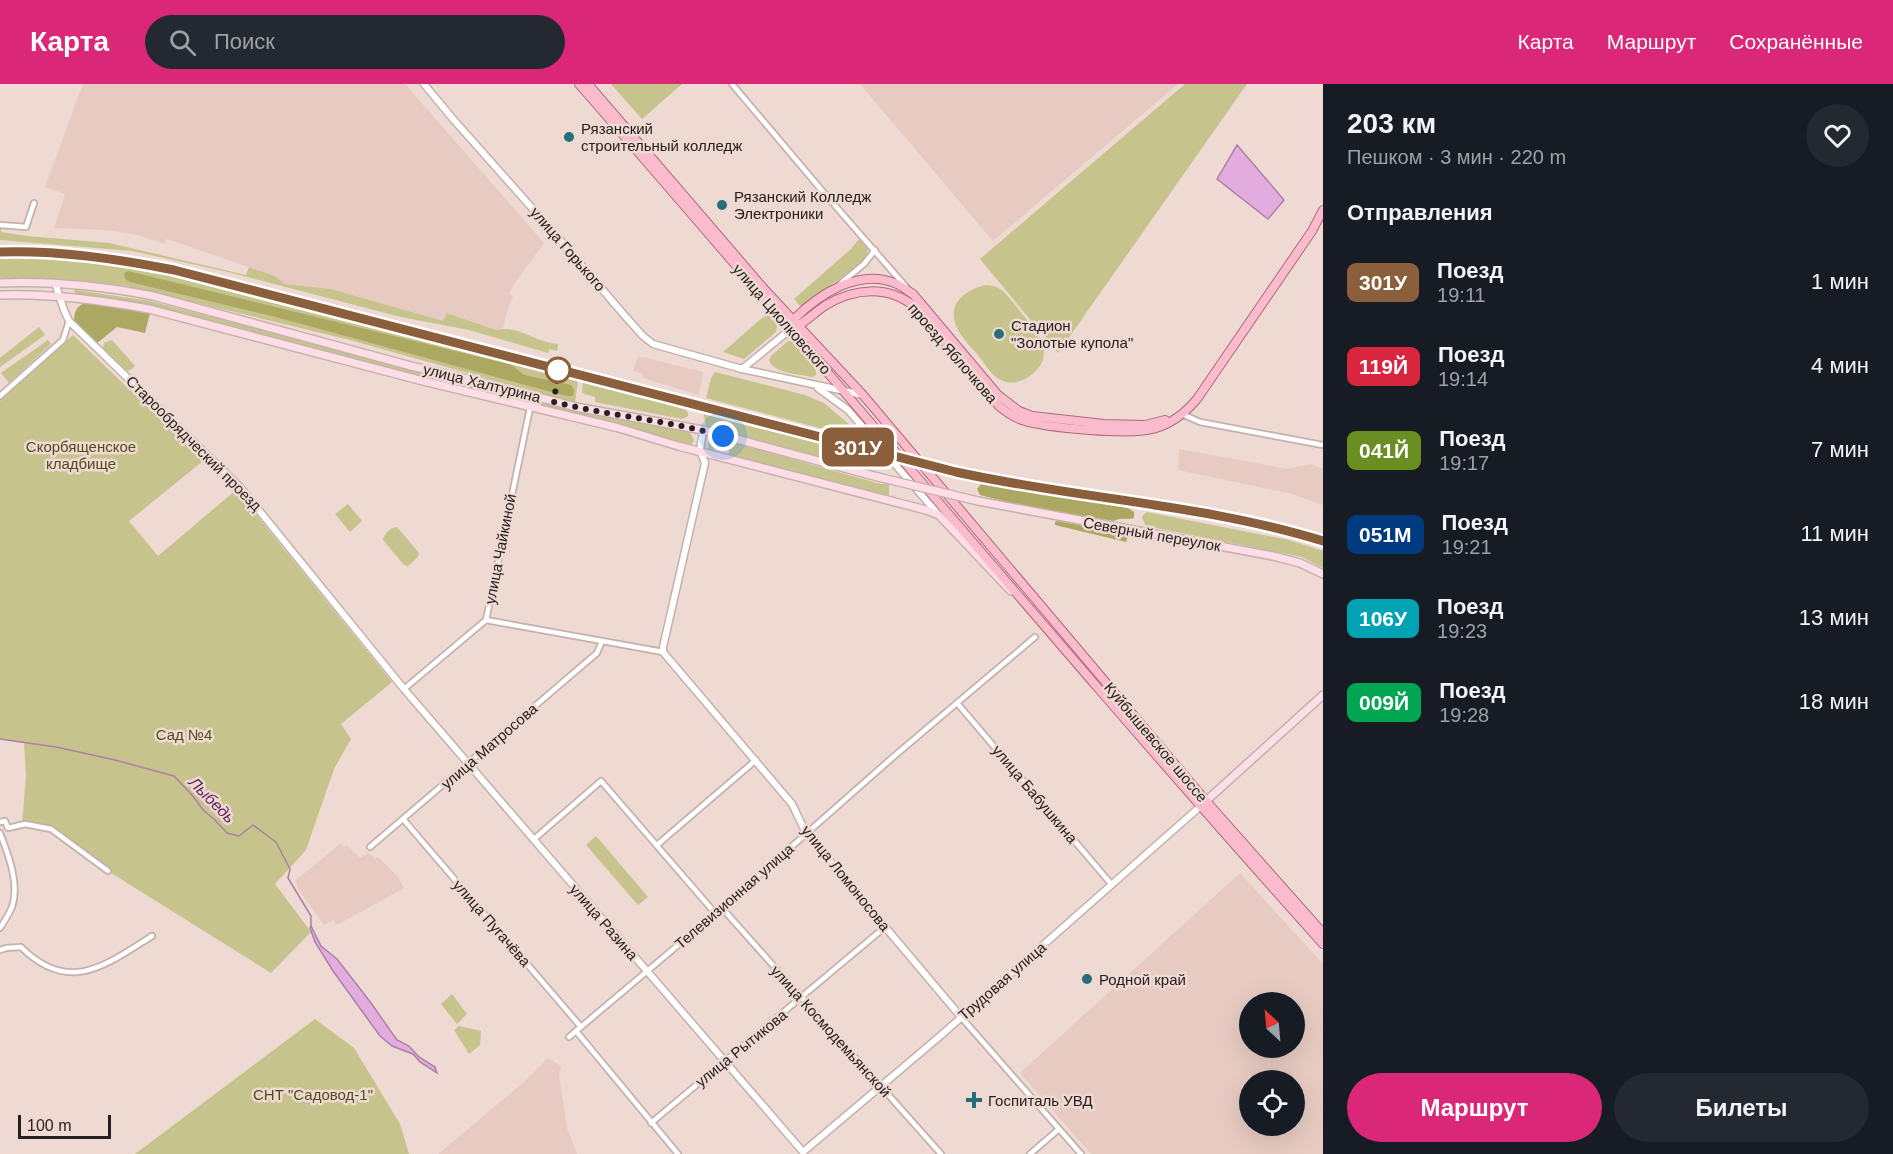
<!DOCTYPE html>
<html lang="ru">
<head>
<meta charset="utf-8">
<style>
	:root { --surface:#171b24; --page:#242831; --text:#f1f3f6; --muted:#9ea1a6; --accent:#db2777 }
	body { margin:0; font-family:Helvetica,sans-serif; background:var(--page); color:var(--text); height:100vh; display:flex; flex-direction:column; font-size:22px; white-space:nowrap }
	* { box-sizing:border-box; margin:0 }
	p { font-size:20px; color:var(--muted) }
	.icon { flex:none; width:33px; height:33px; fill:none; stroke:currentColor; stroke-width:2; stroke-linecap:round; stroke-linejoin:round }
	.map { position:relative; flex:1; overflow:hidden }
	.details { display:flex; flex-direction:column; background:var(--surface); width:570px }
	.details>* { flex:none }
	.badge { padding:0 12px; border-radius:9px; font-size:21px; line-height:39px }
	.needle { width:39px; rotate:334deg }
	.tools { position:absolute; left:1239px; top:908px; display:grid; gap:12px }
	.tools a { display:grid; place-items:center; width:66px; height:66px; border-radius:50%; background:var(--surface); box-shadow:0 6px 24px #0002; font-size:30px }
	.scale { position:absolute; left:18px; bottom:15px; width:93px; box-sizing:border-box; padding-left:6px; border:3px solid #28201e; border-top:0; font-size:16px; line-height:21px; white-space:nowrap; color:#28201e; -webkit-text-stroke:4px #eed9d3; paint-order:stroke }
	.you { position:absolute; width:30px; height:30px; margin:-15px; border:4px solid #fff; border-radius:50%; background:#1a73e8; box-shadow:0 0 0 9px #1a73e833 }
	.map>.badge { position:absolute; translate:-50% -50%; box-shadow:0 0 0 3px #fff }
	h2 { padding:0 24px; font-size:22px; line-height:54px }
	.round { display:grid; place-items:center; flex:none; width:63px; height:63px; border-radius:32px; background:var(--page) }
	.overview { display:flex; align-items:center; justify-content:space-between; height:102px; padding:0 24px }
	h1 { font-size:28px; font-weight:800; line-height:45px }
	.primary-button { display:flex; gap:12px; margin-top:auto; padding:12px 24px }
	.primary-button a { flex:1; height:69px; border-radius:36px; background:var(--accent); color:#fff; font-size:24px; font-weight:800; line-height:69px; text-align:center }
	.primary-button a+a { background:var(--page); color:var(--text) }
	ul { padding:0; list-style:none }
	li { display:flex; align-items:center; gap:18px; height:84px; padding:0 24px }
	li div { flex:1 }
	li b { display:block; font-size:22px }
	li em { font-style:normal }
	li .badge { min-width:66px; font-weight:700; text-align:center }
	header { display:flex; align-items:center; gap:36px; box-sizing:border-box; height:84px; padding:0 30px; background:var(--accent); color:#fff }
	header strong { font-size:28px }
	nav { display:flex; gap:33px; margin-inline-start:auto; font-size:21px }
	.search { width:420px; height:54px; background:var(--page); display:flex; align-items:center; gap:15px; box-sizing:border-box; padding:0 21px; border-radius:33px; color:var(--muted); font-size:22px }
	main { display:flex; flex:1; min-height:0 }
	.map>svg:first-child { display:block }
	.built { fill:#e7cbc2; fill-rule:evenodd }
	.green { fill:#c6c38c }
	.forest { fill:#aca862 }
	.water { fill:#e3acdf; stroke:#ab82a5; stroke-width:1.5 }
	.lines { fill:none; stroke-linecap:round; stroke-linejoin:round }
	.stream { stroke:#ab82a5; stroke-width:1.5 }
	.minor-casing { stroke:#c5b1ab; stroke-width:8 }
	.tertiary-casing { stroke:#c5b1ab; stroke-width:9 }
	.secondary-casing { stroke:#c5b1ab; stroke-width:10 }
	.primary-casing { stroke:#af687a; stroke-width:10 }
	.minor { stroke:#fff; stroke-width:4.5 }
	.tertiary { stroke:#fff; stroke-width:6 }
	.secondary { stroke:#fddde6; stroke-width:7 }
	.primary { stroke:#fabccd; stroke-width:8 }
	.rail-casing { stroke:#695c59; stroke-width:4 }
	.rail { stroke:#eed9d3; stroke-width:1.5; stroke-dasharray:4.5; stroke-linecap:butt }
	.secondary-bridge-casing { stroke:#c5b1ab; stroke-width:10; stroke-linecap:butt }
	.secondary-bridge { stroke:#fddde6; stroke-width:7 }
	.line-casing { stroke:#fff; stroke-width:14 }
	.line { stroke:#8b5e3c; stroke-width:9 }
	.walk { stroke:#28201e; stroke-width:6; stroke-dasharray:0 10.8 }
	.poi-dot { fill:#266f79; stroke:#eed9d3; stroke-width:2 }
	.stop-dot { fill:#fff; stroke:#8b5e3c; stroke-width:3 }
	.labels { text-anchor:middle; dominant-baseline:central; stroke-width:5; stroke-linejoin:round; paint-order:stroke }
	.poi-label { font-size:15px; fill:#28201e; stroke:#eed9d3; text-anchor:start }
	.street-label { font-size:15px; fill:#28201e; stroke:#eed9d3 }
	.park-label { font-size:15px; fill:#514d17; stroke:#eed9d3 }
	.water-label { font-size:16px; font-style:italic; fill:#5d1d5b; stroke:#eed9d3 }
</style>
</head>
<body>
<header>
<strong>Карта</strong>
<div class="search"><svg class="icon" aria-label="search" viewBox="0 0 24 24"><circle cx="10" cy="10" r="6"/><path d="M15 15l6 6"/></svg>Поиск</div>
<nav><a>Карта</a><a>Маршрут</a><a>Сохранённые</a></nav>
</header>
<main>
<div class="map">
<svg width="1323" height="1070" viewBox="0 0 1323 1070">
	<rect width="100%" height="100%" fill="#eed9d3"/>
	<!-- built -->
	<g class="built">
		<path d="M83,0H405L544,159L512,203L509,210L513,212L508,225L503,244L496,246L448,229L444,238L332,205L285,200L275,192L167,155L164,160L138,151L105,146L54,144L65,110L45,103Z"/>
		<path d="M860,0H1178L993,157Z"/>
		<path d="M638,272L703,288L699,311L643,294V290L633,287Z"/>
		<path d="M1179,365L1288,385L1310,380L1323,385V421L1292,410L1178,386Z"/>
		<path d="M341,759L344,763L347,761L360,774L369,769L375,775L378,773L398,793L404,804L337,841L334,836L324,841L298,805L296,796Z"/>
		<path d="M1240,789L1323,880V1070H1091L1020,989ZM1250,918H1294V963H1250ZM1250,996H1294V1041H1250Z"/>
		<path d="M548,974L561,982L559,991L567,1044L577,1070H438L524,998Z"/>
	</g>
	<!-- green -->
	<g class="green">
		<path d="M611,0H682L642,35Z"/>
		<path d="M1185,0H1247L1058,269L980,175Z"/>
		<path d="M0,142H2L1,148L27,152L109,159L246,191L249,183L275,192L285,200L331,205L443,237L447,229L496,246C517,240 538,260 558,260L557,267L549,265L548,269L469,246L401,233L228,188L132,167L0,156Z"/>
		<path d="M859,155L868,165L866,175L806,220L800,222L794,215L851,165Z"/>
		<path d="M11,170C51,172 93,173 133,181C284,210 431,256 578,297L575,319L346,255L127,202L60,195L0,196V171Z"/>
		<path d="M986,201C992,201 998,203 1003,207C1009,213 1039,250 1042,257C1045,266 1045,276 1039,283C1031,294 1016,302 1003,297C992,293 985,280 978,271C971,263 963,255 958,246C945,221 964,206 986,201Z"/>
		<path d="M76,206L150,217L532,317L689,347L694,356L691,362C580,334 470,306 359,277C266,251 172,223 76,210L74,207Z"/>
		<path d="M770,227C776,234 778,239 776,248L744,275L723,268Z"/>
		<path d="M39,243L45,251L0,283V274Z"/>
		<path d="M73,251L203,377L129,437L158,472L236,406L392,598L341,640L351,655L334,685L306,766L275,800L311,848L271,889L108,787L51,745L22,740L26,692L24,659L0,655V317Z"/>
		<path d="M48,256L51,260L9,299L1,289Z"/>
		<path d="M112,256L135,282L132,285L127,287L103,264L104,259Z"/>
		<path d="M788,257C800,257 818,280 816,291L812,293C799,290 774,290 769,276L771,272Z"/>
		<path d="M715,288L805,311L824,319L850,341L857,350L847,348L846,351L706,314L711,294Z"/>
		<path d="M583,298L683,322L688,329V332L682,335L595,318V313L582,309Z"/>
		<path d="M703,327L863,369L869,377H863L869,387L706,343Z"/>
		<path d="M709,352L881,400H889V413L727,371L729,368L728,364H715V368L708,366Z"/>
		<path d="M348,420L362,437L350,448L335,430Z"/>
		<path d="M1147,428L1289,456L1323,467V484L1302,473L1146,442L1142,434L1143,431Z"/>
		<path d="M397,443L419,469L418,473L408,482L404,481L383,456C384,450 391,443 397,443Z"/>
		<path d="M596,752L648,813L638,821L586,761Z"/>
		<path d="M452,910L467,930L457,940L441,920Z"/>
		<path d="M315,935L354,964L400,1040L409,1070H135Z"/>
		<path d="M459,942L481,947L480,961L469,970L454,946Z"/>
	</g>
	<!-- forest -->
	<g class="forest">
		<path d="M128,187L512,281L524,291L571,301L574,306L573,312H566L272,232L130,198L125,195L124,189Z"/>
		<path d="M89,218L150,229L145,249L117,243L97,259L74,236C74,225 79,220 89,218Z"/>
		<path d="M981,400L1128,424L1134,428V434C1126,436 1121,433 1114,437L1023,422L980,411L977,405Z"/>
		<path d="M1057,437L1129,450L1126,458L1055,441V438Z"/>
	</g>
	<!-- water -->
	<g class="water">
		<path d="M1237,61L1284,116L1268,135L1217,95Z"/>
		<path d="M311,842L321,862L337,875L371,919L397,956L409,962L419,973L435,983L437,989L420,978L413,970L392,962L380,952L333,887L315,858L310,844Z"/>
	</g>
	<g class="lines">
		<!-- stream -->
		<path class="stream" d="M0,655L56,663L115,676L174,692L192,711L204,727L214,735L227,749L239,752L253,741L276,758L290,785L288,794L311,832V842"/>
		<defs>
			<g id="minor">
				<path d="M732,0L824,109L907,204"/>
				<path d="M0,141L26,143L34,119"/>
				<path d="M840,200L864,180L875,166"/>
				<path d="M0,312L63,256L69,237"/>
				<path d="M1182,330L1200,338L1323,361"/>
				<path d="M486,536L663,568"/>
				<path d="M404,605L486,536L530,324"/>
				<path d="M957,619L1112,801"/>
				<path d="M403,735L581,943"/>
				<path d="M0,738L5,737L8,744L25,740L51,745L108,787"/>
				<path d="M0,749C8,770 20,800 12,823C9,830 4,838 0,844"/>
				<path d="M533,756L601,697L715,829"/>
				<path d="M657,761L756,676"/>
				<path d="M370,763L597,569L602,557"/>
				<path d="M722,824L941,1070"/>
				<path d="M0,866L6,864L21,863C69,911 106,881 152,852"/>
				<path d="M961,933L1081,1070"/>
				<path d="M576,947L678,1070"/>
				<path d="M569,953L722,824L892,674L1035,553"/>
				<path d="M651,1039L885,843"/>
				<path d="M1030,1070L1059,1045"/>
			</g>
			<g id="tertiary">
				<path d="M424,0L453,35L548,142L625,232L643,252L653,260L742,285L863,311"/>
				<path d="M55,199L64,226L69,237L240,403L404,605L803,1068L939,953L1203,720"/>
				<path d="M742,285L791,245"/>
				<path d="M818,304L848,326L939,431"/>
				<path d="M703,346L700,367L705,379L663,563V568L792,720L806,749L961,933"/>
			</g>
			<g id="secondary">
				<path d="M0,199C52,197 102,202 153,212L411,282L481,298L576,323L703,346L878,393"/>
				<path d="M0,211C50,209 100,216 149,225L423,297L619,344L678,362L926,426L939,431L1011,507"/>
				<path d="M978,417L1273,472L1300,479L1323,490"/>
				<path d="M1206,717L1323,611"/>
			</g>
			<g id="primary">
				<path d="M579,0C828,285 1070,578 1323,860"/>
				<path d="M588,0L765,206L863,311L1206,717L1323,849"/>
				<path d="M793,236C819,210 860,183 897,200C903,203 908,207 913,210L998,311L1019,327L1032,332L1104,340L1145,341L1165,336"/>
				<path d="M795,243C806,238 815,228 826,221C855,204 888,201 915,223L999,322C1006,328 1013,333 1022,336C1046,344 1133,352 1156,344C1173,339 1186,328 1197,315L1312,147L1323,126"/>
			</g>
		</defs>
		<!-- minor casing -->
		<use href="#minor" class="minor-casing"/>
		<!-- tertiary casing -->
		<use href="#tertiary" class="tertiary-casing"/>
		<!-- secondary casing -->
		<use href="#secondary" class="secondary-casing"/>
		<!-- primary casing -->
		<use href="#primary" class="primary-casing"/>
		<!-- minor -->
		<use href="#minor" class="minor"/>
		<!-- tertiary -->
		<use href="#tertiary" class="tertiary"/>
		<!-- secondary -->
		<use href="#secondary" class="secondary"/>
		<!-- primary -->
		<use href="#primary" class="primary"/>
		<defs>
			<path id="rail" d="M0,168C58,166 117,175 174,186L956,388C1078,414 1204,420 1323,457"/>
		</defs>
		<!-- rail casing -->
		<use href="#rail" class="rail-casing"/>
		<!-- rail -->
		<use href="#rail" class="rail"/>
		<defs>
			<path id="secondary-bridge" d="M878,393L978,417"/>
		</defs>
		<!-- secondary-bridge casing -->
		<use href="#secondary-bridge" class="secondary-bridge-casing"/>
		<!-- secondary-bridge -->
		<use href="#secondary-bridge" class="secondary-bridge"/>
	</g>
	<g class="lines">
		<defs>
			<path id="line" d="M0,168C58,166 117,175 174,186L956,388C1078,415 1204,420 1323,457"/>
		</defs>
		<!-- line casing -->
		<use href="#line" class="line-casing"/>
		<!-- line -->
		<use href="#line" class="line"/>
		<!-- walk -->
		<path class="walk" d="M558,286L554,318C610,332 667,336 723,352"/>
	</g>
	<!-- markers -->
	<g class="poi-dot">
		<circle cx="569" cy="53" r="6"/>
		<circle cx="722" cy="121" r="6"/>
		<circle cx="999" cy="250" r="6"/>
		<circle cx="1087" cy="895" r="6"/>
		<path d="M971 1007h6v6h6v6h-6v6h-6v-6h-6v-6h6z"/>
	</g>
	<circle class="stop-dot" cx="558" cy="286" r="12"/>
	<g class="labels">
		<!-- poi labels -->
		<g class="poi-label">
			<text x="581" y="44">Рязанский<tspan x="581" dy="17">строительный колледж</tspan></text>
			<text x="734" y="112">Рязанский Колледж<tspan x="734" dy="17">Электроники</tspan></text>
			<text x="1011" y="241">Стадион<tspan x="1011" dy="17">"Золотые купола"</tspan></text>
			<text x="1099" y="895">Родной край</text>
			<text x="988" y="1016">Госпиталь УВД</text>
		</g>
		<!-- street labels -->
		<g class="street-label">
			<text transform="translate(568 165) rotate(49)">улица Горького</text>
			<text transform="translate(782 235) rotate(49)">улица Циолковского</text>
			<text transform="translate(953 269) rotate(49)">проезд Яблочкова</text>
			<text transform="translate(482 299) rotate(14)">улица Халтурина</text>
			<text transform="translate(194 359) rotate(45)">Старообрядческий проезд</text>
			<text transform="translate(1152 450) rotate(10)">Северный переулок</text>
			<text transform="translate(500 465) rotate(-79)">улица Чайкиной</text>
			<text transform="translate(1156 658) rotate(50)">Куйбышевское шоссе</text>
			<text transform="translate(489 662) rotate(-41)">улица Матросова</text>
			<text transform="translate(1035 710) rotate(50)">улица Бабушкина</text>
			<text transform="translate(846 794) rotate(51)">улица Ломоносова</text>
			<text transform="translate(734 812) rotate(-41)">Телевизионная улица</text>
			<text transform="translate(604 838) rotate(49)">улица Разина</text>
			<text transform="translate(492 839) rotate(49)">улица Пугачёва</text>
			<text transform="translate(1002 897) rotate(-41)">Трудовая улица</text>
			<text transform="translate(831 947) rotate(48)">улица Космодемьянской</text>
			<text transform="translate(741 964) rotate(-39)">улица Рытикова</text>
		</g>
		<!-- park labels -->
		<g class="park-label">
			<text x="81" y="362">Скорбященское<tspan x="81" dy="17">кладбище</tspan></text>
			<text x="184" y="650">Сад №4</text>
			<text x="313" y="1010">СНТ "Садовод-1"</text>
		</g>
		<!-- water labels -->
		<g class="water-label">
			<text transform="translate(212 716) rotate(45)">Лыбедь</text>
		</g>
	</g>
</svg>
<div class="tools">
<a><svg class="needle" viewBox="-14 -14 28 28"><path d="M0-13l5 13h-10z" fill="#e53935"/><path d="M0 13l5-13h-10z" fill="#9ea1a6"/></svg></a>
<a><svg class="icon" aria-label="locate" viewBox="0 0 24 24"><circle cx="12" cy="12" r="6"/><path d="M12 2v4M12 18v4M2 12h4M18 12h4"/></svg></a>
</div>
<div class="scale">100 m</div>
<div class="you" style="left:723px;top:352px"></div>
<b class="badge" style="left:858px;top:363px;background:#8b5e3c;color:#fff">301У</b>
</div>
<section class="details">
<div class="overview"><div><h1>203 км</h1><p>Пешком · 3 мин · 220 m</p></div><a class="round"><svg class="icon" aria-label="heart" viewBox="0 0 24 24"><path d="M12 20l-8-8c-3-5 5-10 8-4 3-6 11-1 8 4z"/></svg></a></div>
<h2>Отправления</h2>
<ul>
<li><span class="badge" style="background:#8b5e3c;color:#fff">301У</span><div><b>Поезд</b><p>19:11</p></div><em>1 мин</em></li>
<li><span class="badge" style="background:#d7263d;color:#fff">119Й</span><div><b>Поезд</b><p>19:14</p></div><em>4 мин</em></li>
<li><span class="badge" style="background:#6b8e23;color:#fff">041Й</span><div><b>Поезд</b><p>19:17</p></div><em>7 мин</em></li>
<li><span class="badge" style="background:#003b80;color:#fff">051М</span><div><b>Поезд</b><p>19:21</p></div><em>11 мин</em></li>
<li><span class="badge" style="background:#00a3b4;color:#fff">106У</span><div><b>Поезд</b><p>19:23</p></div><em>13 мин</em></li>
<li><span class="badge" style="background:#00a651;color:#fff">009Й</span><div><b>Поезд</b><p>19:28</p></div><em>18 мин</em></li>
</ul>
<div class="primary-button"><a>Маршрут</a><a>Билеты</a></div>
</section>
</main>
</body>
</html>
